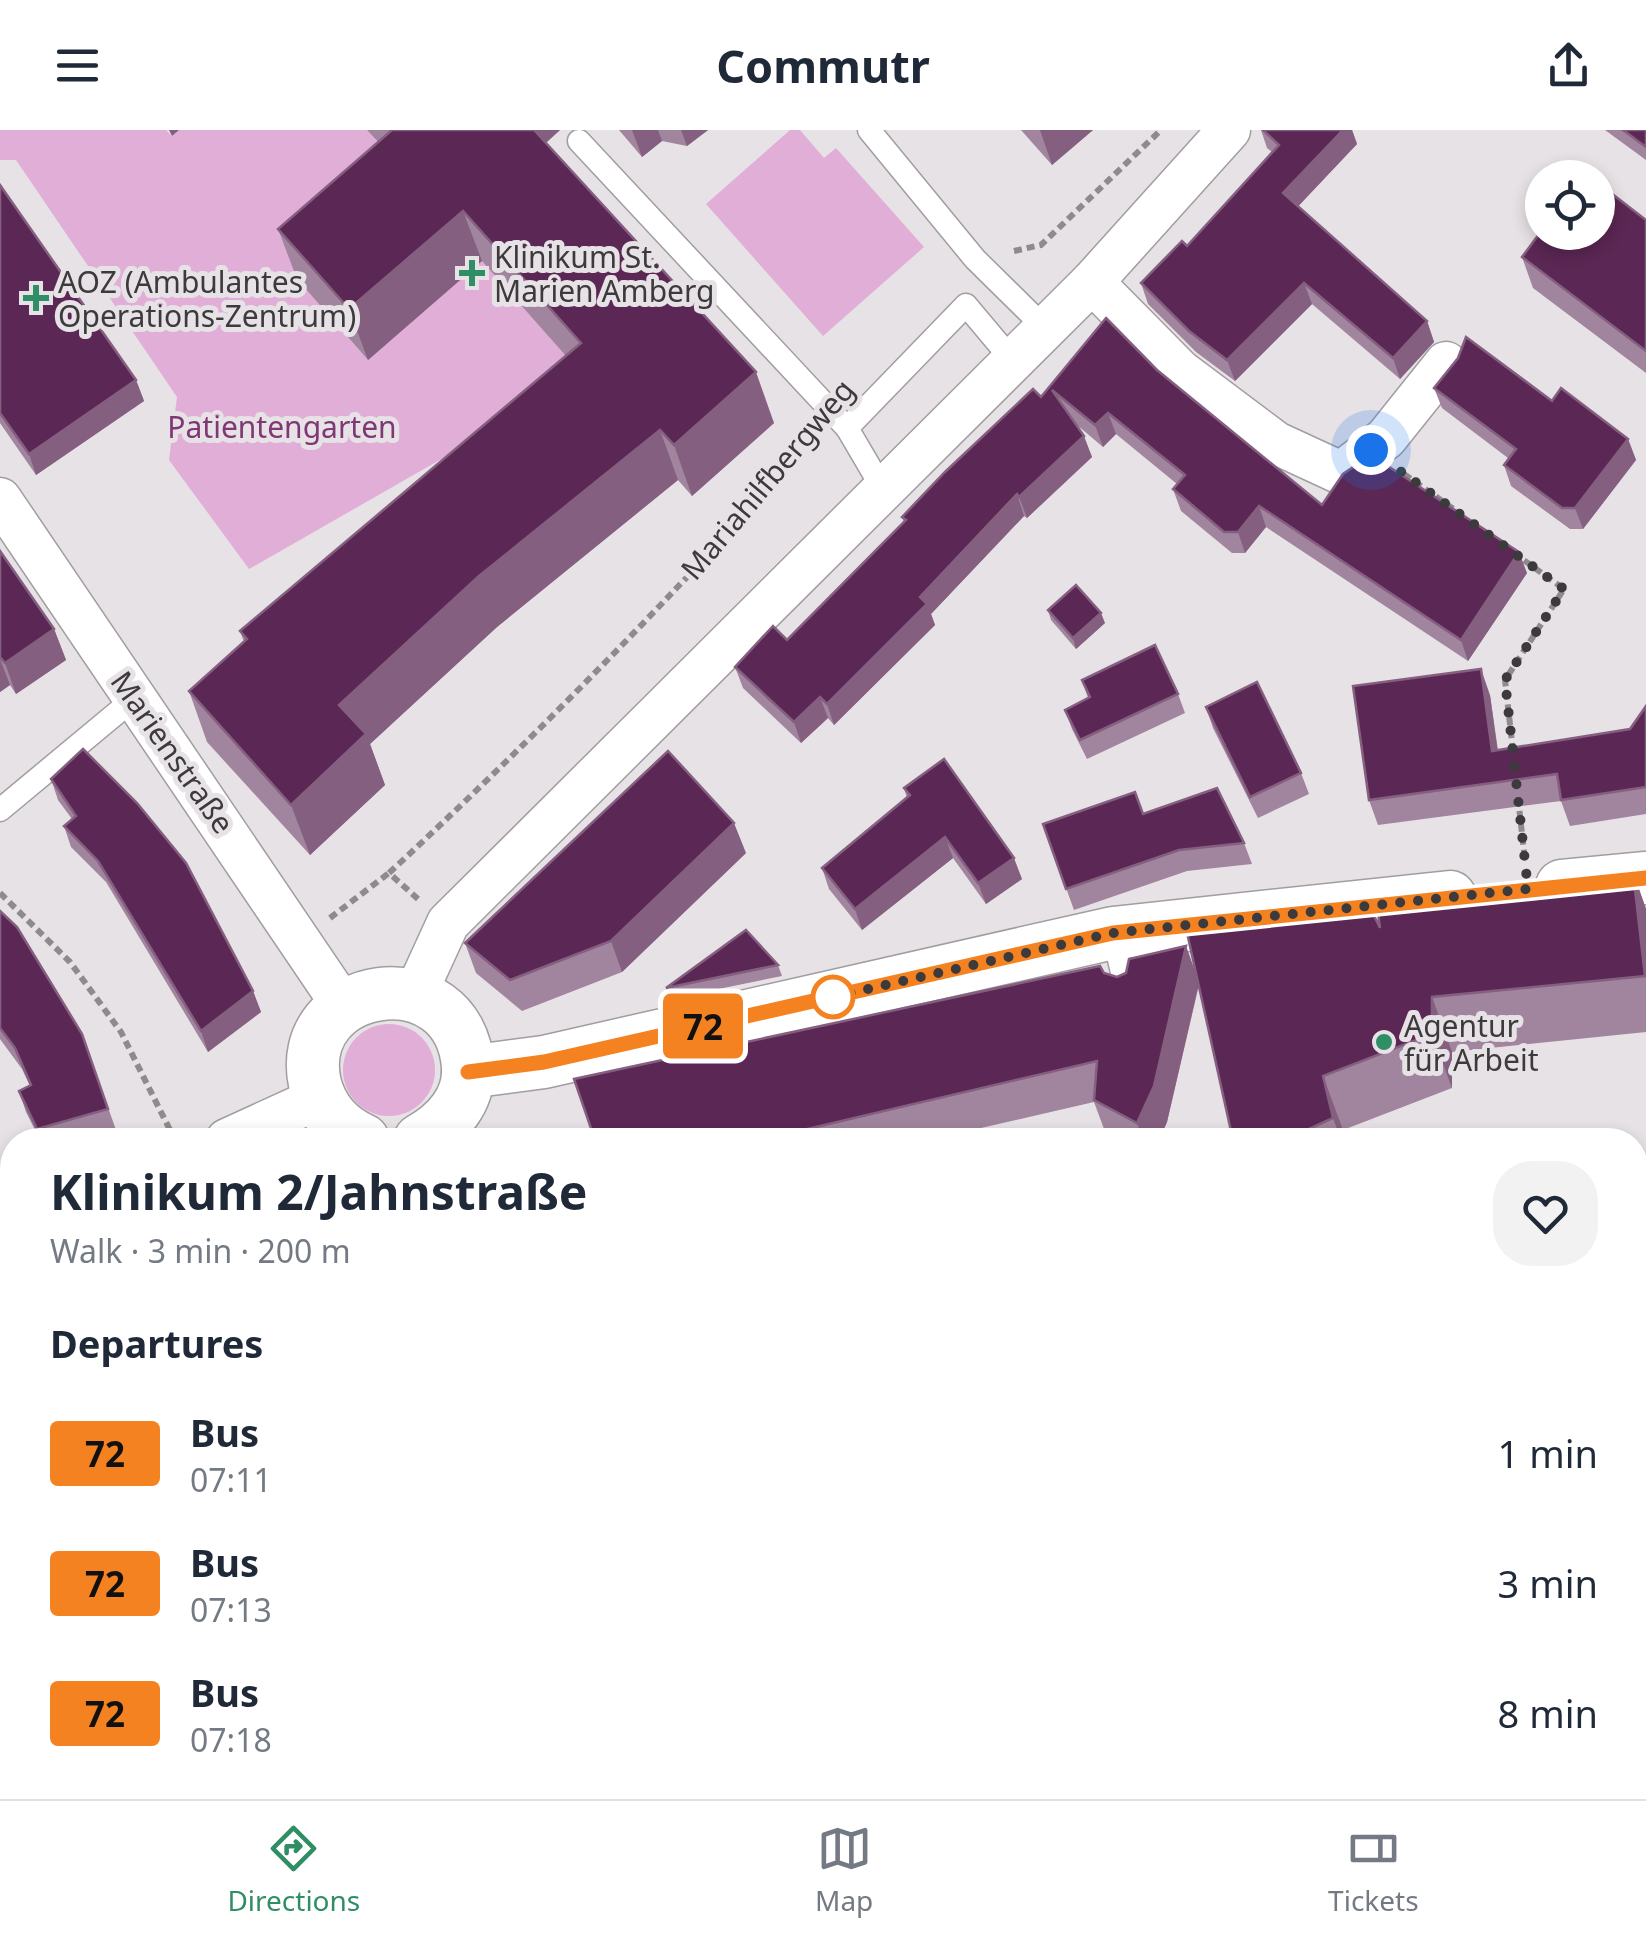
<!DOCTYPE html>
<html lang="en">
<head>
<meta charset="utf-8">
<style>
	:root { --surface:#fff; --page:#f2f2f3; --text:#1f2937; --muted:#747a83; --line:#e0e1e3; --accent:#308e67 }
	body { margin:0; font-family:"Noto Sans",sans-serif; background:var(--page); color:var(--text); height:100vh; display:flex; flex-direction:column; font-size:38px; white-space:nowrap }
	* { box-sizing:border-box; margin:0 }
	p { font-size:32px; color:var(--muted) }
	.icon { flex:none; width:55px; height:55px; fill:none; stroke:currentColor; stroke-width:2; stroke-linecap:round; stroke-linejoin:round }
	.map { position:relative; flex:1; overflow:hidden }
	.side { position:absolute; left:0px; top:998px; width:1648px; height:672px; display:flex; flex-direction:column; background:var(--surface); border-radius:40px 40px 0 0; box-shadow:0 5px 15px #0003 }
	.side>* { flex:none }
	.badge { padding:0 20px; border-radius:8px; font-size:35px; line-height:65px }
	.tools { position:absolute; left:1525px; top:30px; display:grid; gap:20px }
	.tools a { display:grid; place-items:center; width:90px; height:90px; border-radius:50%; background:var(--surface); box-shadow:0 5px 15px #0003; font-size:50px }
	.you { position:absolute; width:50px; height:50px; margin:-25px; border:8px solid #fff; border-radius:50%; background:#1a73e8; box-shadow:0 0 0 15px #1a73e833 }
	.map>.badge { position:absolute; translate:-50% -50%; box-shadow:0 0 0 5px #fff }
	h2 { padding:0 50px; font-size:38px; line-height:90px }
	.round { display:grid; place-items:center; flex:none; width:105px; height:105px; border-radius:40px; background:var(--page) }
	.summary { display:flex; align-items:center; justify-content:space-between; height:170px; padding:0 50px }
	h1 { font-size:48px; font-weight:700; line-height:75px }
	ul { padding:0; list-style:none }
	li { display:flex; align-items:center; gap:30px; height:130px; padding:0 50px }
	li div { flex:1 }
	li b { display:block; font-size:38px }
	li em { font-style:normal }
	li .badge { min-width:110px; font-weight:700; text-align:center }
	header { display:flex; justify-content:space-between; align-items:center; height:130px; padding:0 50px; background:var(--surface); font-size:45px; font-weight:700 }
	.dock { display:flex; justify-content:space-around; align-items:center; height:140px; border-top:2px solid var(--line); background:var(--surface); font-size:28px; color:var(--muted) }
	.dock a { display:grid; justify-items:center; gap:5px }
	.dock .on { color:var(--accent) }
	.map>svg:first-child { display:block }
	.green { fill:#e0aed6 }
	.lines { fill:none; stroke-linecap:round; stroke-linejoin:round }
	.service-casing { stroke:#a19da0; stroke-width:25 }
	.minor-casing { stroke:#a19da0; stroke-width:45 }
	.tertiary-casing { stroke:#a19da0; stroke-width:55 }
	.path { stroke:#8e8a8d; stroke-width:6; stroke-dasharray:8 5; stroke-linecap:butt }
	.service { stroke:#fff; stroke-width:22 }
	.minor { stroke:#fff; stroke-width:42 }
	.tertiary { stroke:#fff; stroke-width:52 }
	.rail-casing { stroke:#615f61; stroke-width:11 }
	.rail { stroke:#e7e2e6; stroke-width:8; stroke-dasharray:22; stroke-linecap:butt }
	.wall { fill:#a1849d }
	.shaded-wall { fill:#855f80 }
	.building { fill:#5b2754; stroke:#855f80; stroke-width:2.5 }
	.line-casing { stroke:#fff; stroke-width:22 }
	.line { stroke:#f58220; stroke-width:15 }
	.walk { stroke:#3c3a3c; stroke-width:10; stroke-dasharray:0 18 }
	.poi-dot { fill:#308e67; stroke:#e7e2e6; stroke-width:4 }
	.stop-dot { fill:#fff; stroke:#f58220; stroke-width:5 }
	.labels { text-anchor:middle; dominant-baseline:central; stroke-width:10; stroke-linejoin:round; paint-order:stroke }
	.poi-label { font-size:30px; fill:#3c3a3c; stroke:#e7e2e6; text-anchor:start }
	.park-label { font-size:30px; fill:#803775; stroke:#e7e2e6 }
	.street-label { font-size:30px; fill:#3c3a3c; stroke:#e7e2e6 }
</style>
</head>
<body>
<header><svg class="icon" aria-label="menu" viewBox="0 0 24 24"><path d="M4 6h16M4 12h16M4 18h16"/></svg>Commutr<svg class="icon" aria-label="share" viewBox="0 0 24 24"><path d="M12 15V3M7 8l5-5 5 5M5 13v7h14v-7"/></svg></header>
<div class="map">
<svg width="1646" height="1669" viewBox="0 0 1646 1669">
	<rect width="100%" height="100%" fill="#e7e2e6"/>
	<!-- green -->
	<g class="green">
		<path d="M0,0H166L172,6L179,0H367L411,50L297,149L367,229L482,131L585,247L249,439L169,330L177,267L16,30H0Z"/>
		<path d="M790,0H800L824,28L836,18L924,117L823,206L706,74Z"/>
		<circle cx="389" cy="940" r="46"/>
	</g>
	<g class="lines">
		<defs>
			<g id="service">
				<path d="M869,0L975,129L1046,199"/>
				<path d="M579,11L847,298L884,361"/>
				<path d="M847,298L966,175L1013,231"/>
				<path d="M0,680L136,567"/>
				<path d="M1113,803L1128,869"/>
			</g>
			<g id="minor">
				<path d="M1092,152L1180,241L1276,313L1341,343L1386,308L1446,233"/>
				<path d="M0,369L344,877"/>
				<path d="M415,865L448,793L1092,152L1229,0"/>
				<path d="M227,1010L319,968"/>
				<path d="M0,1106L12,1101"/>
				<path d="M1635,1511L1646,1503"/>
			</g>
			<g id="tertiary">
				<path d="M1562,756L1646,748"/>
				<path d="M468,942L544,932L1113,803L1450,767"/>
				<path d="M363,1010C338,999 322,981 315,954C292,850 460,824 468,937C470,970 447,995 420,1010"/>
				<path d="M847,1658L861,1669"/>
			</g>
		</defs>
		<!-- service casing -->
		<use href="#service" class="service-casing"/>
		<!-- minor casing -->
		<use href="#minor" class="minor-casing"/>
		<!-- tertiary casing -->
		<use href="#tertiary" class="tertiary-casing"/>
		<!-- path -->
		<g class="path">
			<path d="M1014,121L1041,115L1161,0"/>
			<path d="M1404,344L1455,380"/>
			<path d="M1513,621L1505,550L1564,459L1518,426"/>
			<path d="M1518,668L1525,730"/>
			<path d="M0,763L70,832L121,902L175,1010"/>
			<path d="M418,769L389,743C486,653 579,561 670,465C717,415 774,362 807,302"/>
			<path d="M330,788L389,743"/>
			<path d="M0,1242L5,1259L12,1265"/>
			<path d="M172,1658L179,1669"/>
			<path d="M792,1658V1669"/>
			<path d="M1523,1658L1531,1669"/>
			<path d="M750,1669L759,1658"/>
		</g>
		<!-- service -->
		<use href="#service" class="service"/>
		<!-- minor -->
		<use href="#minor" class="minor"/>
		<!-- tertiary -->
		<use href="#tertiary" class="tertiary"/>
		<defs>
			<g id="rail">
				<path d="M0,1477L12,1503"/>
				<path d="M0,1533L12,1557"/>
				<path d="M63,1658L69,1669"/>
				<path d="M93,1658L99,1669"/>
			</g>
		</defs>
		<!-- rail casing -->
		<use href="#rail" class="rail-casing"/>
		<!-- rail -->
		<use href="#rail" class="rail"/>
	</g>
	<!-- wall -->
	<g class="wall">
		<path d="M367,0H560L546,13L774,293L692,366L678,350L497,497L370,614L385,655L310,725L207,612L189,561L244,512L240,501L566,226L482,131L368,230L297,149L278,99L378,12Z"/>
		<path d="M619,0H708L687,16L662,11L642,27Z"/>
		<path d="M1021,0H1093L1052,35Z"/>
		<path d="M1261,0H1352L1357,14L1298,76L1427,191L1434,212L1400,249L1312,174L1235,251L1196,222L1148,174L1141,153L1187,116L1272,22L1267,18Z"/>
		<path d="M1605,0H1646V30Z"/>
		<path d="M0,55L136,250L144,271L36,345L0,293Z"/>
		<path d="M1646,90V243L1533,158L1522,127Z"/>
		<path d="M1157,240L1322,375L1527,443L1468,531L1266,397L1245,423H1232L1181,381L1173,359L1177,354L1116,304L1103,317L1077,295L1092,327L1027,388L1024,386L931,484L935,495L834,595L828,588L801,613L743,558L735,537L787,510L904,392L902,387L1041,267Z"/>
		<path d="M1434,258L1552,271L1628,309L1636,330L1583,399H1570L1511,356L1504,335L1508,328L1442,278Z"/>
		<path d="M0,421L54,499L66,530L16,564L10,555L0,562Z"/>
		<path d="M1048,480L1105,493L1076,519L1051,490Z"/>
		<path d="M1082,550L1178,564L1185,583L1087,629L1072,599L1065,580L1088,568Z"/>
		<path d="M1490,565L1498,620L1630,599L1646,576V684L1570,696L1561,671L1378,695L1369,670Z"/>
		<path d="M1206,577L1301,643L1309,664L1258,688L1213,598Z"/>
		<path d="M51,649L253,861L261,882L208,922L106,752L71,717L64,696L72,689L58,670Z"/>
		<path d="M904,658L1022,749L986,774L953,728L862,800L829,759L822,738L907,668Z"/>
		<path d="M1143,684L1244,713L1252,734L1187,741L1074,780L1043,694Z"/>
		<path d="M746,723L622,842L522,881L476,843L465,813Z"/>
		<path d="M1633,742L1646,779V902L1452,922V958L1343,1000L1345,1010H1233L1199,855L1167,992L1159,1010H1114L1107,1007L1094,972L929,1010H595L1104,843L1117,847L1186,816L1197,847L1380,798Z"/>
		<path d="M0,781L82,904L116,1000L80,1010H40L26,982L19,961L30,956L22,939L0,909Z"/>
		<path d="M778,835L782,846L669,869L666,858Z"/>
		<path d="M538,1658H701L690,1669H550Z"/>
		<path d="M953,1658H1290L1294,1669H967Z"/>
	</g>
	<!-- shaded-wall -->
	<g class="shaded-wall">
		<path d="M169,0H179L172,6Z"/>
		<path d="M521,0H560L530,27Z"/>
		<path d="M632,0H658L662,11L642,27Z"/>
		<path d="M681,0H708L687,16Z"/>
		<path d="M1040,0H1093L1052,35Z"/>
		<path d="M1343,0H1352L1357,14L1291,84L1283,63Z"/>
		<path d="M463,81L482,131L368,230L349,179Z"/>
		<path d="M1304,153L1312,174L1235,251L1227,230Z"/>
		<path d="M1427,191L1434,212L1400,249L1393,228Z"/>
		<path d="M756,242L774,293L692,366L674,315Z"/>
		<path d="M136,250L144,271L36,345L29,324Z"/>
		<path d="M1108,283L1116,304L1103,317L1095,295Z"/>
		<path d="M660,300L678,350L497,497L370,614L385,655L310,725L291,675L339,575L479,446Z"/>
		<path d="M1084,306L1092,327L1027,388L1019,367Z"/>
		<path d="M1628,309L1636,330L1583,399L1575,378Z"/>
		<path d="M1017,364L1024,386L931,484L935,495L834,595L827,574L920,467Z"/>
		<path d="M1259,376L1266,397L1245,423L1238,402Z"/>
		<path d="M1519,422L1527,443L1468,531L1461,510Z"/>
		<path d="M1101,483L1105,493L1076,519L1073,508Z"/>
		<path d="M54,499L66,530L16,564L5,533Z"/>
		<path d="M0,529L10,555L0,562Z"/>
		<path d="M1481,539L1490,565L1501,646L1492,621Z"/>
		<path d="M820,567L828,588L801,613L794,592Z"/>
		<path d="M734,693L746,723L622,842L611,811Z"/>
		<path d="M945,707L953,728L862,800L855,779Z"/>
		<path d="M1014,728L1022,749L986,774L978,753Z"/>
		<path d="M1633,742L1646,779V848L1645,846Z"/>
		<path d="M1186,816L1199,853L1167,992L1159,1010H1143L1137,993Z"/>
		<path d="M253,861L261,882L208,922L201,901Z"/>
		<path d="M1432,867L1452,922V958L1432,904Z"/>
		<path d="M1323,946L1343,1000L1345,1010H1341L1333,988Z"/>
		<path d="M1646,1384V1433L1635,1441V1391Z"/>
		<path d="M653,1658H701L690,1669H641Z"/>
		<path d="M1282,1658H1290L1294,1669H1267Z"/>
	</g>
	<!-- building -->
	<g class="building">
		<path d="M392,0H534L756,242L674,315L660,300L479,446L339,575L366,604L291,675L189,561L247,509L240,501L581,213L463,81L349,179L278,99Z"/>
		<path d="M1263,0H1343L1283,63L1427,191L1393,228L1304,153L1227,230L1189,201L1141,153L1182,111L1187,116L1279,15Z"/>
		<path d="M1623,0H1646V17Z"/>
		<path d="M1598,53L1646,90V221L1522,127L1542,100V102H1598Z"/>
		<path d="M0,55L136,250L29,324L0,283Z"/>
		<path d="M1106,188L1157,240L1322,375L1343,344L1371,325L1519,422L1461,510L1259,376L1238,402H1224L1173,359L1185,345L1108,283L1095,295L1052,260L1084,306L1019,367L1017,364L920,467L927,474L827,574L820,567L794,592L735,537L773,496L787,510L906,390L902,387L945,342L1033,259L1041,267Z"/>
		<path d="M1466,207L1552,271L1561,258L1628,309L1575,378H1562L1504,335L1516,319L1434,258L1458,228Z"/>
		<path d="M0,421L54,499L5,533L0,527Z"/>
		<path d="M1076,455L1101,483L1073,508L1048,480Z"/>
		<path d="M1155,515L1178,564L1080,610L1065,580L1090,567L1082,550Z"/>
		<path d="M1481,539L1492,621L1630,599L1646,576V657L1561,670L1557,644L1369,670L1353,556Z"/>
		<path d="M1257,552L1301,643L1250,667L1206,577Z"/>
		<path d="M83,619L137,673L186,733L253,861L201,901L98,731L64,696L76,686L51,649Z"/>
		<path d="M668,621L734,693L611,811L510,850L465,813Z"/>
		<path d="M944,629L1014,728L978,753L945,707L855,779L822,738L910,665L904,658Z"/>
		<path d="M1217,658L1244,713L1179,720L1066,759L1043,694L1135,662L1143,684Z"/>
		<path d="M1633,742L1645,846L1432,867V904L1323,946L1333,988L1285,1010H1233L1184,789L1366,769L1380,798L1376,768Z"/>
		<path d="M0,781L17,797L82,904L108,979L37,999L19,961L31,955L15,918L0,898Z"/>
		<path d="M746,800L778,835L666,858Z"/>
		<path d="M1186,816L1154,956L1137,993L1094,970L1097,931L786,1004V1010H595L574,949L1100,836L1104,843L1117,847L1126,843L1129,829Z"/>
		<path d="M322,1001L325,1010H289Z"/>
		<path d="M1646,1096V1384L1635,1391V1104Z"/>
		<path d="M12,1110V1170L0,1134V1114Z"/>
		<path d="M562,1658H653L641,1669H574Z"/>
		<path d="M985,1658H1282L1267,1669H999Z"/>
		<path d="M1401,1658H1505L1514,1669H1395L1391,1664Z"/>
	</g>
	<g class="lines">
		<defs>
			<path id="line" d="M468,942L544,932L1113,803L1646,748"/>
		</defs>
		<!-- line casing -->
		<use href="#line" class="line-casing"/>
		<!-- line -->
		<use href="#line" class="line"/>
		<!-- walk -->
		<path class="walk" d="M833,867L1113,803L1528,759L1505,550L1564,459L1371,320"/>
	</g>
	<!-- markers -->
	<g class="poi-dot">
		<path d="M467 128h10v10h10v10h-10v10h-10v-10h-10v-10h10z"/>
		<path d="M31 153h10v10h10v10h-10v10h-10v-10h-10v-10h10z"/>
		<circle cx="1384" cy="912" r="10"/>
	</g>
	<circle class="stop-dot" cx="833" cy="867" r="20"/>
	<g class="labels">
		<!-- poi labels -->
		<g class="poi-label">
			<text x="494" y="126">Klinikum St.<tspan x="494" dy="34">Marien Amberg</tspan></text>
			<text x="58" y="151">AOZ (Ambulantes<tspan x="58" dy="34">Operations-Zentrum)</tspan></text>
			<text x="1404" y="895">Agentur<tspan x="1404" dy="34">für Arbeit</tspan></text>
		</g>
		<!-- park labels -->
		<g class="park-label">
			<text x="282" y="296">Patientengarten</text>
		</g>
		<!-- street labels -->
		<g class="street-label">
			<text transform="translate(767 349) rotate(-50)">Mariahilfbergweg</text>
			<text transform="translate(173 622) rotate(55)">Marienstraße</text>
		</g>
	</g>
</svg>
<div class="tools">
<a><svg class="icon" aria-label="locate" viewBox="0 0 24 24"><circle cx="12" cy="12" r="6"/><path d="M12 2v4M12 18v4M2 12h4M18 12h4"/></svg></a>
</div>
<div class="you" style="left:1371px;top:320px"></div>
<b class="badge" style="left:703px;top:896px;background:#f58220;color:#111">72</b>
<section class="side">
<div class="summary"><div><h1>Klinikum 2/Jahnstraße</h1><p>Walk · 3 min · 200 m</p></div><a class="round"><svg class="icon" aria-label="heart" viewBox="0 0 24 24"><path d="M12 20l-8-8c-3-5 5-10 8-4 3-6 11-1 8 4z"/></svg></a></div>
<h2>Departures</h2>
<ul>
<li><span class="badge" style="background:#f58220;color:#111">72</span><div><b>Bus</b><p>07:11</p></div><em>1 min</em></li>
<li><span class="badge" style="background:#f58220;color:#111">72</span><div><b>Bus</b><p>07:13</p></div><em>3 min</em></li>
<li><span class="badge" style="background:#f58220;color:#111">72</span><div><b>Bus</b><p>07:18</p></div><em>8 min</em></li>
</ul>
</section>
</div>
<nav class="dock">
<a class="on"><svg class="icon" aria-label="directions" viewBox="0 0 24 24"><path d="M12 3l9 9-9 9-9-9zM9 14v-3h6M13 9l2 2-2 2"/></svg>Directions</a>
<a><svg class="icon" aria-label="map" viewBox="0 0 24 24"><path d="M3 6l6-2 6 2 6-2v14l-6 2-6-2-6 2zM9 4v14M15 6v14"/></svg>Map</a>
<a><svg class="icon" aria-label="tickets" viewBox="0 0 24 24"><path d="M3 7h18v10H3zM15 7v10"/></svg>Tickets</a>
</nav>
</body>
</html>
